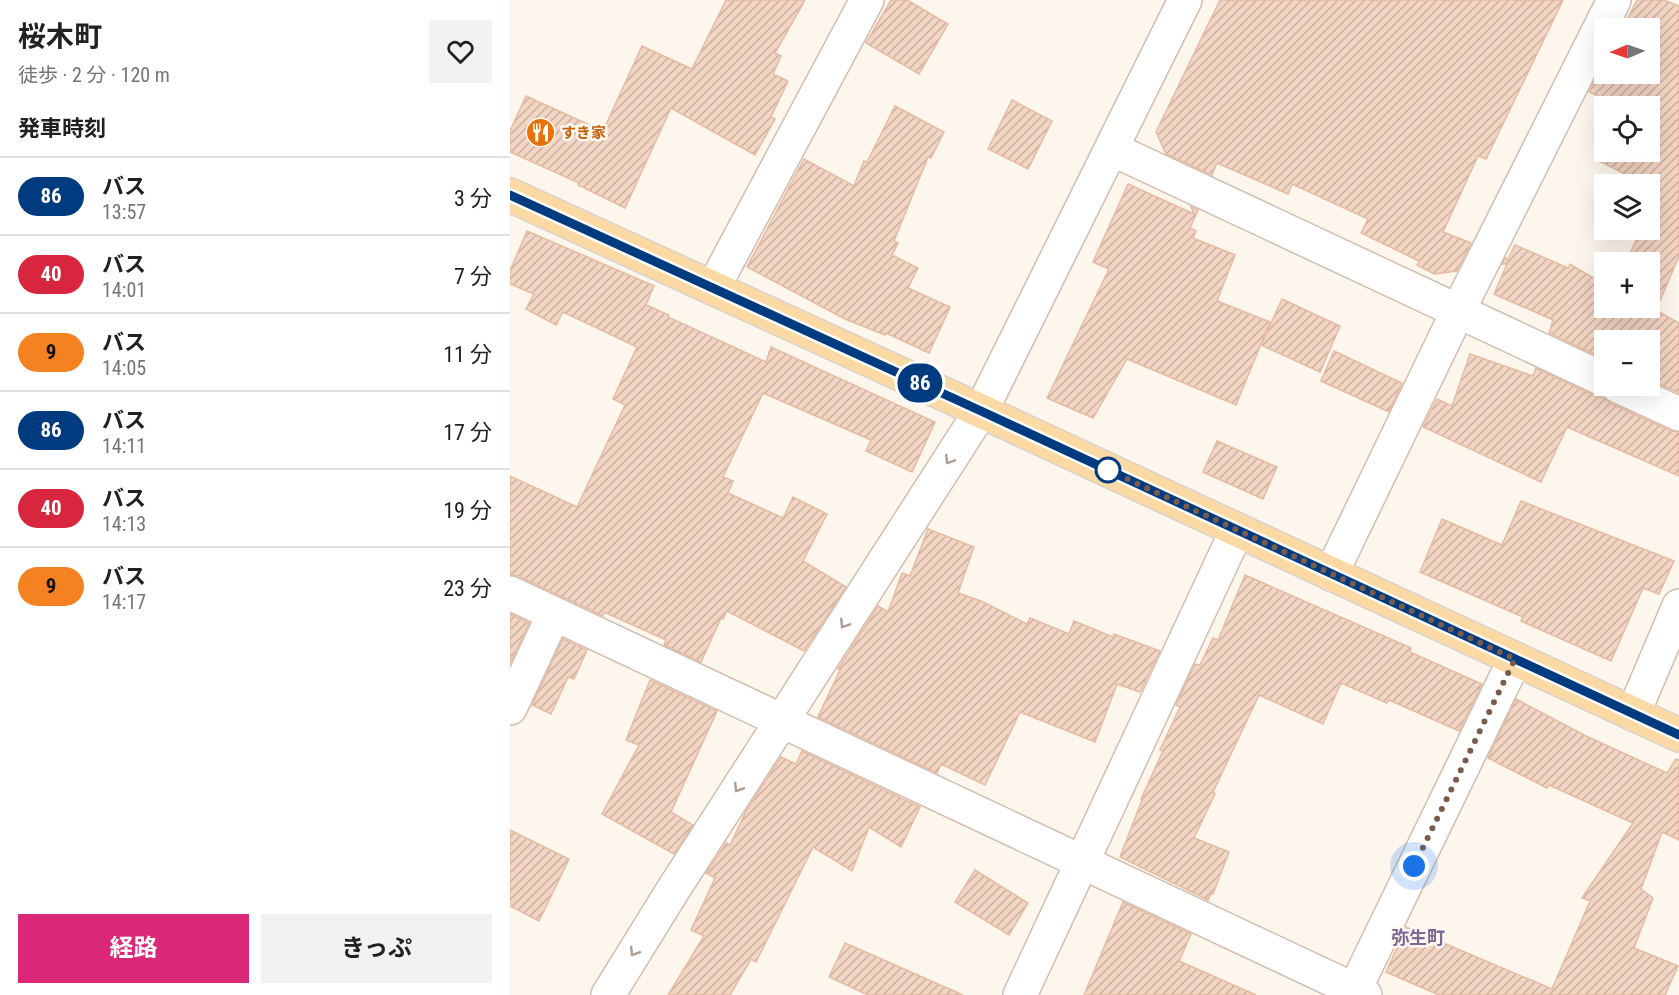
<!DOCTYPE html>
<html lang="ja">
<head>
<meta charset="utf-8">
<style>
	:root { --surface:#fff; --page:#f2f2f2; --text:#202124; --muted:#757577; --line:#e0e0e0; --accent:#db2777 }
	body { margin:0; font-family:"Roboto Condensed","Noto Sans JP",sans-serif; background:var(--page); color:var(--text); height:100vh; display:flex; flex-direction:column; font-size:22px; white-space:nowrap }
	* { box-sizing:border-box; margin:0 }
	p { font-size:20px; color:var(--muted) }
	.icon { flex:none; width:33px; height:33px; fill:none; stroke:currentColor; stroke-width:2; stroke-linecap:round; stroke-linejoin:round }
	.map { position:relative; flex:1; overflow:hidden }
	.details { display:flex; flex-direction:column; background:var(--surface); width:510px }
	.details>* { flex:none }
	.badge { padding:0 12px; border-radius:20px; font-size:21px; line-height:39px }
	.needle { width:39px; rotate:268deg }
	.tools { position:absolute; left:1084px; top:18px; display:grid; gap:12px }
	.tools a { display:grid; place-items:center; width:66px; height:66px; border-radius:0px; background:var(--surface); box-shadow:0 6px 24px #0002; font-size:30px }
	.you { position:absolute; width:30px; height:30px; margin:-15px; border:4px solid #fff; border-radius:50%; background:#1a73e8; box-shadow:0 0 0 9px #1a73e833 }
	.map>.badge { position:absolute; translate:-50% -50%; box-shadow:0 0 0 3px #fff }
	h2 { padding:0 18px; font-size:22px; line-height:54px }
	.round { display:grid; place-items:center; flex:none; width:63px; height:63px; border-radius:0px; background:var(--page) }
	.summary { display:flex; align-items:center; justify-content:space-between; height:102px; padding:0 18px }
	h1 { font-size:28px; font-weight:700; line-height:45px }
	.primary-button { display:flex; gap:12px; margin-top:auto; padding:12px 18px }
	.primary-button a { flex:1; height:69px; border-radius:0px; background:var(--accent); color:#fff; font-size:24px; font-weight:700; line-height:69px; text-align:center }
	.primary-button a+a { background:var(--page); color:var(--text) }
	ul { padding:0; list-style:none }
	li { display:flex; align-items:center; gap:18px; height:78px; padding:0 18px; border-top:2px solid var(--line) }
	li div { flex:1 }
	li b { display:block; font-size:22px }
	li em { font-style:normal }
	li .badge { min-width:66px; font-weight:700; text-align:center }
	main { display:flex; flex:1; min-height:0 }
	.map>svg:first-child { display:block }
	.building { fill:url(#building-hatch); stroke:#e6bba3; stroke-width:1.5 }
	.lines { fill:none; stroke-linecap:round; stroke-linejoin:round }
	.minor-casing { stroke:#d1beb0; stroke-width:36 }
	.tertiary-casing { stroke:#d1beb0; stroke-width:36 }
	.primary-casing { stroke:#dad1cd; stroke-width:36 }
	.minor { stroke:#fff; stroke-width:33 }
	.tertiary { stroke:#fff; stroke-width:33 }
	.primary { stroke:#fbd9a5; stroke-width:33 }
	.oneway { stroke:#af9d94 }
	.line-casing { stroke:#fff; stroke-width:14 }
	.line { stroke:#003b80; stroke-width:9 }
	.walk { stroke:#7a5c4d; stroke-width:6; stroke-dasharray:0 10.8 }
	.stop-dot { fill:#fff; stroke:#003b80; stroke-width:3 }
	.labels { text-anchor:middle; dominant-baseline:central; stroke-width:5; stroke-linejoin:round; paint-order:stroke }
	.food-label { font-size:15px; font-weight:bold; fill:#c56008; stroke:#fffaf3; text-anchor:start }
	.quarter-label { font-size:18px; font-weight:bold; fill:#846695; stroke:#fffaf3 }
</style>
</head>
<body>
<main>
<section class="details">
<div class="summary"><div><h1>桜木町</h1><p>徒歩 · 2 分 · 120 m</p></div><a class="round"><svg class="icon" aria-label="heart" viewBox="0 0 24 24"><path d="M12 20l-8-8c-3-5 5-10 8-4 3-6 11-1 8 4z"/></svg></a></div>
<h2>発車時刻</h2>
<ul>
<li><span class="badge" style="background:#003b80;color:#fff">86</span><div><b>バス</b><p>13:57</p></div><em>3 分</em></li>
<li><span class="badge" style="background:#d7263d;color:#fff">40</span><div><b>バス</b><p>14:01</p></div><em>7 分</em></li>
<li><span class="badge" style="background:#f58220;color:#111">9</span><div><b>バス</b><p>14:05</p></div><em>11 分</em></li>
<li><span class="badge" style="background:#003b80;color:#fff">86</span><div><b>バス</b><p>14:11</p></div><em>17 分</em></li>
<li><span class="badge" style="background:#d7263d;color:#fff">40</span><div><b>バス</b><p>14:13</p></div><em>19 分</em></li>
<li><span class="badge" style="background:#f58220;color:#111">9</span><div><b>バス</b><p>14:17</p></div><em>23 分</em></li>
</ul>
<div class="primary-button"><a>経路</a><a>きっぷ</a></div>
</section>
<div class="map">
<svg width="1169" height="995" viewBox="0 0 1169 995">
	<defs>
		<pattern id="building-hatch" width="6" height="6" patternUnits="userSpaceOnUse" patternTransform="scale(1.5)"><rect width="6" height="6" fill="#f3d5c3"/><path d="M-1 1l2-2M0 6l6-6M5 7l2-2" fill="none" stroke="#cab0a1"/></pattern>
	</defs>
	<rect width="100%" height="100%" fill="#fdf6ec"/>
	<!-- building -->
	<g class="building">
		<path d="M216,0H295L265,53L271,56L263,74L278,81L261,117L265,119L245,155L161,108L115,208L68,185L69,183L0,152V131L16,96L93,131L132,46L182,69Z"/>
		<path d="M381,0H397L438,24L409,74L356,43Z"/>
		<path d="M710,0H1053L976,159L968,156L933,232L961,243L947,271L924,274L907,265L909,261L851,233L858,219L782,184L778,194L707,163L702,175L656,154L646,132Z"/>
		<path d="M1127,0H1154L1169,6V256L1146,310L1169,323V393L1140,380V340H1095V359L1039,333L1043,320L984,294L997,264H992L995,258L998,259L1005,245L1058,268L1060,264L1095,285V308H1140V262H1116L1131,230H1140V207L1147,190L1089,161L1095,149V152H1140V106H1110L1079,92L1095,60V74H1140V28H1113Z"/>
		<path d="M502,100L542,121L518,169L478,149Z"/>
		<path d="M385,106L434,132L421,158L418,157L384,241L388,243L382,255L408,268L398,288L440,307L419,353L376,333L375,335L335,319L237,267L294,159L344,186L354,161L357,162Z"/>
		<path d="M618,184L684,214L681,207L688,210L680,228L686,231L683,238L725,255L707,301L760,322L726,405L617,359L583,418L537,398L599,269L583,262Z"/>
		<path d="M17,231L144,286L136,305L159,315L158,317L256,362L261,347L425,422L402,472L356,451L361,440L253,393L213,477L223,481L218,493L273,518L283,497L317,514L293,561L336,587L294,651L217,611L213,619L211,618L191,662L154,645L156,640L94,612L93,616L8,576L0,575V476L67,507L115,405L103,399L127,347L53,312L46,325L16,309L24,294L0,284V271Z"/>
		<path d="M772,299L830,326L810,372L751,345Z"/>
		<path d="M824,351L892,383L879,412L811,381Z"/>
		<path d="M960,354L1023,376L1026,368L1087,397L1094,398L1100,403L1161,431L1169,432V476L1057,427L1031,482L913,427L927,399L942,406Z"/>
		<path d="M707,441L767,467L753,499L693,472Z"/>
		<path d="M1011,501L1164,561L1149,594L1133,588L1101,661L1011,621L1013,617L910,572L932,519L992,545Z"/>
		<path d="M418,529L464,547L448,593L471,601L517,624L520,618L559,634L564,621L603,637L604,634L650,651L630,692L607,684L585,742L510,712L475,785L431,764L427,773L308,717L330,670L328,669L368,606L378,612L392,573L400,576Z"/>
		<path d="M735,575L901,648L900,652L972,684L949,731L879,700L877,703L831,683L813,724L749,695L703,792L705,794L684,838L719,852L703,894H701L698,900L610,857L632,800L631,799L653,751L650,750L670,707L666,705L685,664L690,665L703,638L708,640Z"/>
		<path d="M0,614L19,623L0,664Z"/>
		<path d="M53,639L77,650L64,679L58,677L41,714L22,705Z"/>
		<path d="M140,680L207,711L161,812L183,825L164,854L92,814L129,745L116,740Z"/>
		<path d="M1006,699L1076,736L1157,773L1166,759L1169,760V840L1152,832L1131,889L1143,898L1124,948L1168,966L1155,995H929L876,972L896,927L1042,989L1080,901L1072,898L1123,823L1039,785L1037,788L978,758Z"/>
		<path d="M292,751L410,807L391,847L359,827L342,871L303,847L246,962L241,959L220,995H158L194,936L181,930L205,878L196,873L216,843L220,845L236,811L271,757L286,764Z"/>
		<path d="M0,830L59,859L29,921L0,906Z"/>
		<path d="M465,870L518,903L499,935L445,902Z"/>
		<path d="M613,902L681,934L669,961L746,995H574Z"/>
		<path d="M335,943L453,995H358L319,977Z"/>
	</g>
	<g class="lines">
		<defs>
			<g id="minor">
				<path d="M602,149L1095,380"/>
				<path d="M203,288L357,0"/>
				<path d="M1108,386L1169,414"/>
				<path d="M821,574L948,311L1104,0"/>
				<path d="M0,593L855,995"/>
				<path d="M0,708L44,614"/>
				<path d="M1123,714L1169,606"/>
				<path d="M98,995L163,890L471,411"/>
				<path d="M510,995L727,530"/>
				<path d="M842,995L1005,659"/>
			</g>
			<path id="tertiary" d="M471,411L675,0"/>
			<path id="primary" d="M0,195L471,411L1169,735"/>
		</defs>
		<!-- minor casing -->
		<use href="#minor" class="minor-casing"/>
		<!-- tertiary casing -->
		<use href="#tertiary" class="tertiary-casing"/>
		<!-- primary casing -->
		<use href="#primary" class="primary-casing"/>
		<!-- minor -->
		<use href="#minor" class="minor"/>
		<!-- tertiary -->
		<use href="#tertiary" class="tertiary"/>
		<!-- primary -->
		<use href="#primary" class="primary"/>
	</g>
	<!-- one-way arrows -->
	<defs><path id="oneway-chevron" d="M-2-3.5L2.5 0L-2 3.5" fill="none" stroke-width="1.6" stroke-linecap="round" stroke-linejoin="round" transform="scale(1.5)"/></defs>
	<g class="oneway">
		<use href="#oneway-chevron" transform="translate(439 460) rotate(123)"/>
		<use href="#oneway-chevron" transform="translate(334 624) rotate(123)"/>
		<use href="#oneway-chevron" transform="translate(228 788) rotate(123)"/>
		<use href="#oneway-chevron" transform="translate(124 952) rotate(122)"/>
	</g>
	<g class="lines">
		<defs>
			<path id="line" d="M0,195L471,411L1169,735"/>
		</defs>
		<!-- line casing -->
		<use href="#line" class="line-casing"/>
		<!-- line -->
		<use href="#line" class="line"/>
		<!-- walk -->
		<path class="walk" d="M598,470L1005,659L904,866"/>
	</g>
	<!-- icons -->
	<defs>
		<symbol id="restaurant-disc" viewBox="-11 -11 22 22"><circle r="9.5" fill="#e8710a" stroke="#fffaf3"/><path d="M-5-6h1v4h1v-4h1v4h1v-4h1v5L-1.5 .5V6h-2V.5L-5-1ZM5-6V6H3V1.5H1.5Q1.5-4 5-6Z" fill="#fff"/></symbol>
	</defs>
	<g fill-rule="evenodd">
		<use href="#restaurant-disc" x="14" y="116" width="33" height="33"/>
	</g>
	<!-- markers -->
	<circle class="stop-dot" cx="598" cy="470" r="12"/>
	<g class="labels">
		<!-- food labels -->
		<g class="food-label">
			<text x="51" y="133">すき家</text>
		</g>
		<!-- quarter labels -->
		<g class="quarter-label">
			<text x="908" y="937">弥生町</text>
		</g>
	</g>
</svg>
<div class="tools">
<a><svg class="needle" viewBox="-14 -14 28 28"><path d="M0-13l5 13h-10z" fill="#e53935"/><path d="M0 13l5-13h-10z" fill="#757577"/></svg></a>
<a><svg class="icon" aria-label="locate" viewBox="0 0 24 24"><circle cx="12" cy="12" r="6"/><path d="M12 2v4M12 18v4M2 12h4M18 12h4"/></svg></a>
<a><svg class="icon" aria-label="layers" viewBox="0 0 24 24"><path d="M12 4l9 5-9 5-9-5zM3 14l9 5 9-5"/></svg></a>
<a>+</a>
<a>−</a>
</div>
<div class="you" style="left:904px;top:866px"></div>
<b class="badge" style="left:410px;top:383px;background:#003b80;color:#fff">86</b>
</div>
</main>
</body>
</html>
